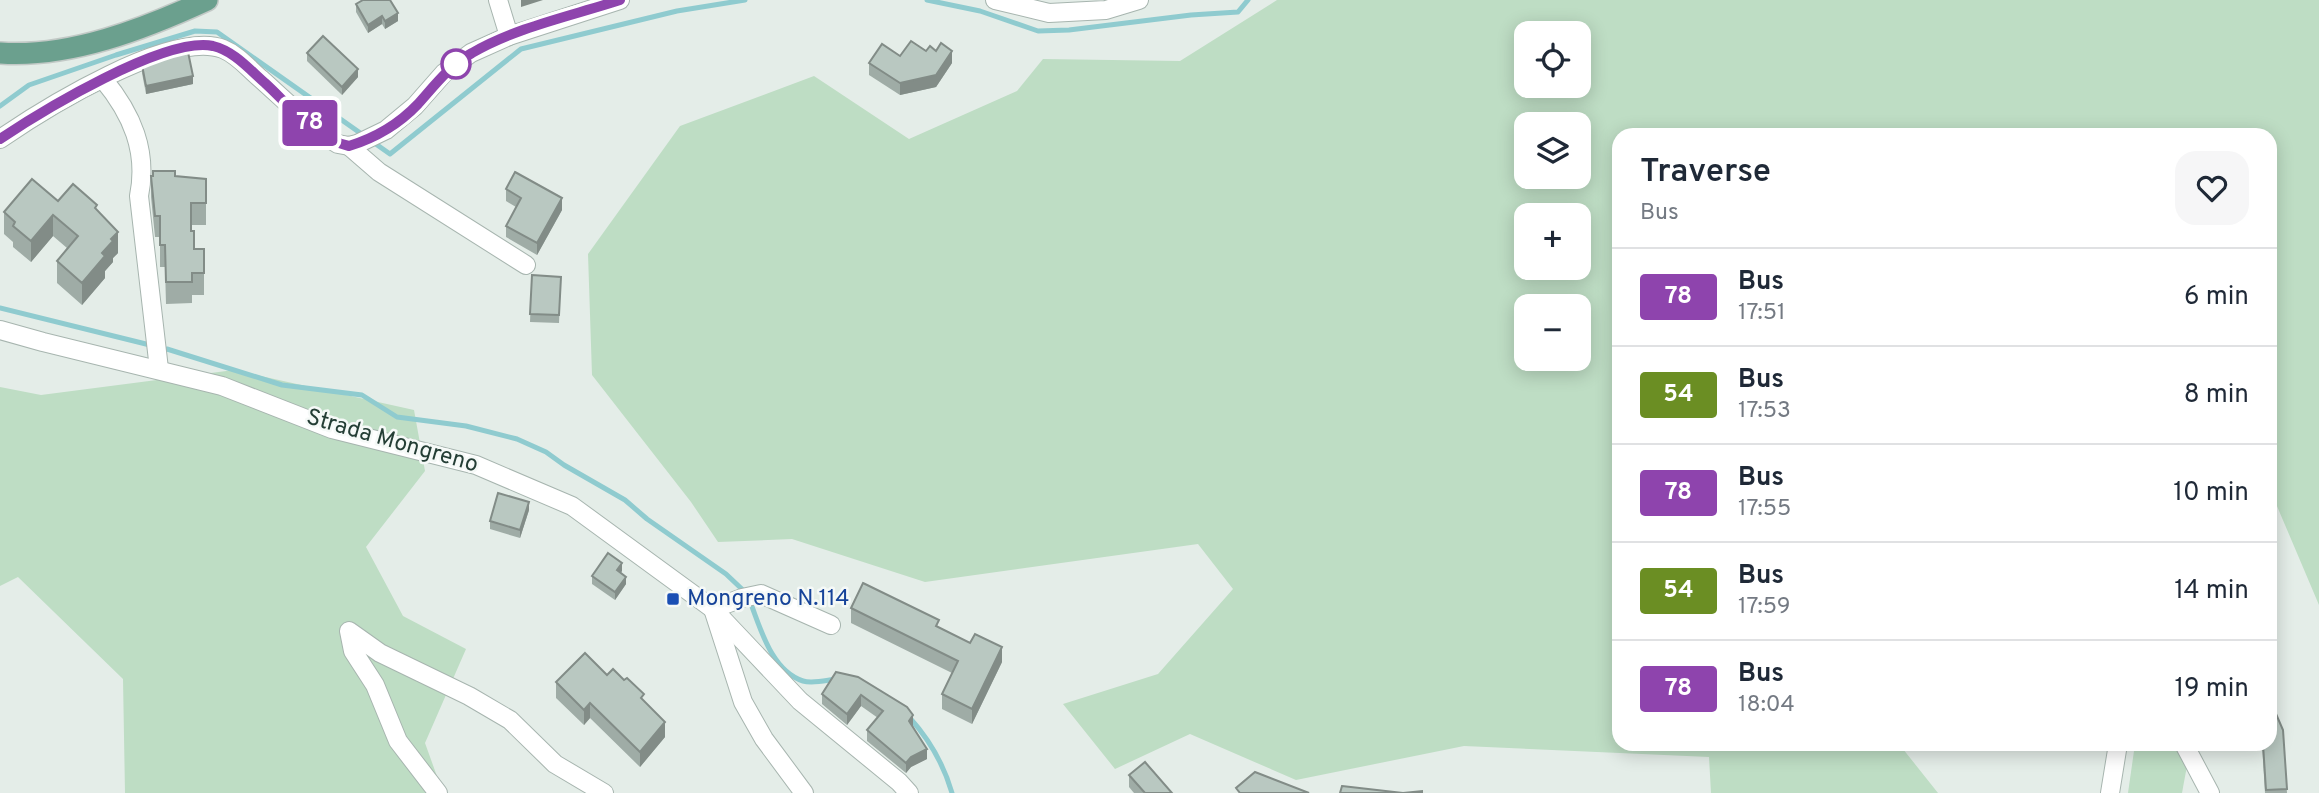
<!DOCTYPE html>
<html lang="it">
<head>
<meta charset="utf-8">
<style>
	:root { --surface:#fff; --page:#f6f6f7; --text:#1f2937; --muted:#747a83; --line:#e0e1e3 }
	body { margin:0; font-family:Overpass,sans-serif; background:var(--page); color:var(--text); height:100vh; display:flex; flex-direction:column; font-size:26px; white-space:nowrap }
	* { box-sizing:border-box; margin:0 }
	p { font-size:23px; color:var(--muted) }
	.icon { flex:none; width:38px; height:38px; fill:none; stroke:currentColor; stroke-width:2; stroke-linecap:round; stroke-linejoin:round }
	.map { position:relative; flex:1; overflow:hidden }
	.side { position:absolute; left:1612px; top:128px; width:665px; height:623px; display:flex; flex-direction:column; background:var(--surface); border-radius:21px; box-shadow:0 4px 18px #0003 }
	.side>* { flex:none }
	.badge { padding:0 14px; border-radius:5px; font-size:24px; line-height:46px }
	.controls { position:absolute; left:1514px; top:21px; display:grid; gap:14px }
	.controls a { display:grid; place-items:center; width:77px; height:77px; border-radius:14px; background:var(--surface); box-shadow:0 4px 18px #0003; font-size:35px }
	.map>.badge { position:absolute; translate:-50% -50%; box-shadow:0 0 0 4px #fff }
	.round { display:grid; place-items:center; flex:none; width:74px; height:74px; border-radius:21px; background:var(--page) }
	.overview { display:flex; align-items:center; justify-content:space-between; height:119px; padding:0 28px }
	h1 { font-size:33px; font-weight:600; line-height:52px }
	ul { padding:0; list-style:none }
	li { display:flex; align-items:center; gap:21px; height:98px; padding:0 28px; border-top:2px solid var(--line) }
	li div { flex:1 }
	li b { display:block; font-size:26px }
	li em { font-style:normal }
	li .badge { min-width:77px; font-weight:700; text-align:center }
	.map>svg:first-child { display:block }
	.green { fill:#beddc4; fill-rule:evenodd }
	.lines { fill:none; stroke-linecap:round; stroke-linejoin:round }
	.stream { stroke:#8fcbcf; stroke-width:5 }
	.minor-casing { stroke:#a7b5af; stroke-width:20 }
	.primary-casing { stroke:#c2c9c6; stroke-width:24 }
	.minor { stroke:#fff; stroke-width:18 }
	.primary { stroke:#6ba08e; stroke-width:21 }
	.wall { fill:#9faca6 }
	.shaded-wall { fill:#828c87 }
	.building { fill:#b9c8c1; stroke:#828c87; stroke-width:2 }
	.line-casing { stroke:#fff; stroke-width:16 }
	.line { stroke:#8e44ad; stroke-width:10 }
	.stop-dot { fill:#fff; stroke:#8e44ad; stroke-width:3.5 }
	.transit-dot { fill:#1a4fb4; stroke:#f5f9f7; stroke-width:2.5 }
	.labels { text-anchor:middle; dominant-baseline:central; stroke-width:5; stroke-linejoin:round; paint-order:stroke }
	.street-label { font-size:23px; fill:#243e35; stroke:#f5f9f7 }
	.transit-label { font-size:23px; fill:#164399; stroke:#f5f9f7; text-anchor:start }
</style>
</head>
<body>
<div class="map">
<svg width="2319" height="793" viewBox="0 0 2319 793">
	<rect width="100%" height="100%" fill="#e4ede8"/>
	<!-- green -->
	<g class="green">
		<path d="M1277,0H2319V605L2271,492L2270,135H1619V744H1899L1938,793H1711L1709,757L1464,746L1296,780L1190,734L1115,769L1063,704L1158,674L1233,589L1198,544L925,582L792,539L718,542L691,502L592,375L588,254L680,126L814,76L909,139L1017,91L1043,59L1180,61ZM1526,33H1578V86H1526ZM1526,124H1578V177H1526ZM1526,215H1578V268H1526ZM1526,306H1578V359H1526Z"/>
		<path d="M234,370L414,410L425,471L366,547L403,616L466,649L425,743L443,793H125L123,679L18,577L0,586V387L41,395Z"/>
		<path d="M2135,744H2191L2182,793H2128Z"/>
	</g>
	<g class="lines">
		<!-- stream -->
		<g class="stream">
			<path d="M927,0L980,11L1038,31L1069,30L1191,15L1238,12L1248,0"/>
			<path d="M0,106L29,85L116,55L195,31L217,32L390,154L521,49L677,11L745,0"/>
			<path d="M0,308L150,345"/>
			<path d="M167,349L282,385L362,395L397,417L466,426L517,439L546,452L564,465L625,500L647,519L726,574L745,592"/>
			<path d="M751,604C761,630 772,671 803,681C813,684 827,680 837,679"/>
			<path d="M909,717C929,739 944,765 952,793"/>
		</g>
		<defs>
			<g id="minor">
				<path d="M498,0L509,36"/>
				<path d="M995,0L1049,13L1106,10L1139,0"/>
				<path d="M103,79C132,114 148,151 139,196L159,369"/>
				<path d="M0,139C44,109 172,29 223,49C238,55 249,69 261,79C282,98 303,118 325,136L338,144L349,146L357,144L386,130L415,106L444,73L471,53L509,36L620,0"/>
				<path d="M349,146L379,172L526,265"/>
				<path d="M0,330L43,342L222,386L332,429L476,465L572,506L713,609L800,701L899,782L909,793"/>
				<path d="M2184,744L2210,793"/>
				<path d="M438,793L398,741L375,685L353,651L349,631L380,653L469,696L510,720L555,764L604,793"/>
				<path d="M804,793L764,739L743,702L713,609L742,598L761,594L831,625"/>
				<path d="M2110,793L2118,744"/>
			</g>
			<path id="primary" d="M0,53C70,58 144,29 207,0"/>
		</defs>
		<!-- minor casing -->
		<use href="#minor" class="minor-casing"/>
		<!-- primary casing -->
		<use href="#primary" class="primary-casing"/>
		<!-- minor -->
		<use href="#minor" class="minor"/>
		<!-- primary -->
		<use href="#primary" class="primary"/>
	</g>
	<!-- wall -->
	<g class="wall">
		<path d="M356,4L398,21L385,29L382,24L368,33L356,12Z"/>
		<path d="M926,51L952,63L936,87L900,95L869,75V63Z"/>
		<path d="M307,53L358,77L342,95L307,61Z"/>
		<path d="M142,65L193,84L146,94L142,73Z"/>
		<path d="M151,176L206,179V225H191L194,249H204V295H192V303L166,304L165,267H160V237H155L151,197Z"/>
		<path d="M506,189L562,210L537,255L506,237V226L516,207L506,201Z"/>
		<path d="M58,201L97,210L118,253L113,258V262L105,271V278L82,305L57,283V261L67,248L53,236L31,262L13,247V242L4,234V212Z"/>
		<path d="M532,275L561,277L559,323L530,322Z"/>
		<path d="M529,510L520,538L490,529V521Z"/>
		<path d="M622,571L620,573L626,584L615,600L592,584V576Z"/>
		<path d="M851,608L939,627L1002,662L972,724L942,709V694L952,673L851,623Z"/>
		<path d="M836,672L913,726L927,759L911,767L906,773L867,741V730L878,718L861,706L847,725L822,704V694Z"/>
		<path d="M607,675L644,701L665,737L640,767L590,718L584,725L556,698V682Z"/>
		<path d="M2283,730L2287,793H2265L2262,744H2270Z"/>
		<path d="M1129,775L1172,793H1134L1129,787Z"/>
	</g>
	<!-- shaded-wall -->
	<g class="shaded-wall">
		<path d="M521,0H543L521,7Z"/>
		<path d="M398,13V21L385,29V21Z"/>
		<path d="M382,16V24L368,33V25Z"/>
		<path d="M952,51V63L936,87L900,95V83Z"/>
		<path d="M358,69V77L342,95V87Z"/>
		<path d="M193,76V84L146,94V86Z"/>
		<path d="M562,198V210L537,255V243Z"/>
		<path d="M53,215V236L31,262V241Z"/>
		<path d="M118,232V253L113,258V262L105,271V278L82,305V283L111,239Z"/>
		<path d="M529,502V510L520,538V530Z"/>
		<path d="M622,563V571L617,578V570Z"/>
		<path d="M626,577V584L615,600V592Z"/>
		<path d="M1002,647V662L972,724V709Z"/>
		<path d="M861,695V706L847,725V714Z"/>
		<path d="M590,703V718L584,725V710Z"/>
		<path d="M913,715V726L909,731V721Z"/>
		<path d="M665,722V737L640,767V752Z"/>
		<path d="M927,749V759L911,767L906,773V763L911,757Z"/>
	</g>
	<!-- building -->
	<g class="building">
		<path d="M363,0H390L398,13L385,21L382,16L368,25L356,4Z"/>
		<path d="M323,36L358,69L342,87L307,53Z"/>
		<path d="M911,41L926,51L930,46L936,51L941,43L952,51L936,75L900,83L869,63L882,44L900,56Z"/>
		<path d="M188,52L193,76L146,86L142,65Z"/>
		<path d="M153,171H175V176L206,179V203H191V231H194V249H204V273H192V282H166L165,245H160V216H155L151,176H153Z"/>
		<path d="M515,172L562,198L537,243L506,226L521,198L506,189Z"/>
		<path d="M32,179L58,201L73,184L97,205L95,208L118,232L111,239L113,241L102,253L105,256L82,283L57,261L78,236L53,215L31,241L13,226L15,222L4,212Z"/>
		<path d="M532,275L561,277L559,315L530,314Z"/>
		<path d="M498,493L529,502L520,530L490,521Z"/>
		<path d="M608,553L622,563L617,570L626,577L615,592L592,576Z"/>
		<path d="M863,583L939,620L936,626L970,643L975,634L1002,647L972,709L942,694L958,661L851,608Z"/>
		<path d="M585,653L607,675L613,669L624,680L627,678L644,694L641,698L665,722L640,752L590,703L584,710L556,682Z"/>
		<path d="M836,672L858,677L907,707L913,715L909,721L927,749L911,757L906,763L867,730L883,711L861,695L847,714L822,694Z"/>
		<path d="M2270,700L2283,730L2287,789L2266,790L2263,744H2270Z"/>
		<path d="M1145,762L1172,793H1145L1129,775Z"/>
		<path d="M1255,772L1309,793H1240L1236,788Z"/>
		<path d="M1342,786L1403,793L1422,791V793H1340Z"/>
	</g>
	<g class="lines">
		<defs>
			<path id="line" d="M0,139C42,111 165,36 213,46C234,51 249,69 265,83C289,105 316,139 349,146C375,138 400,123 418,104C435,85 450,65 472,53C517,27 571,16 620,0"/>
		</defs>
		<!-- line casing -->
		<use href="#line" class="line-casing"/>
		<!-- line -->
		<use href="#line" class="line"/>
	</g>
	<!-- markers -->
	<circle class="stop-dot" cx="456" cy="64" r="14"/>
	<rect class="transit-dot" x="666" y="592" width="14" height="14" rx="3.5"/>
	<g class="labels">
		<!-- street labels -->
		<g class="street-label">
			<text transform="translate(392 442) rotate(16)">Strada Mongreno</text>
		</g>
		<!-- transit labels -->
		<g class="transit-label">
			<text x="687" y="599">Mongreno N.114</text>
		</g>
	</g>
</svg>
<div class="controls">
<a><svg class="icon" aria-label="locate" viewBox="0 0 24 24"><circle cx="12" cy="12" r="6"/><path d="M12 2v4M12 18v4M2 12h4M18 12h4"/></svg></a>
<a><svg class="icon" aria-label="layers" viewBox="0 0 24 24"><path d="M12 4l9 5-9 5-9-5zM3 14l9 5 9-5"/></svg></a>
<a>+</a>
<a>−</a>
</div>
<b class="badge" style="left:310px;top:123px;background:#8e44ad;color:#fff">78</b>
<section class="side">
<div class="overview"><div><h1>Traverse</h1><p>Bus</p></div><a class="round"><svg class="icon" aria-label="heart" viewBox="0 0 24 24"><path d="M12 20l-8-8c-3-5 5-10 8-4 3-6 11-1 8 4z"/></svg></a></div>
<ul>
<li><span class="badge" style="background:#8e44ad;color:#fff">78</span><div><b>Bus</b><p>17:51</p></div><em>6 min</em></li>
<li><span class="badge" style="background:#6b8e23;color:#fff">54</span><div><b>Bus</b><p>17:53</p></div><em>8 min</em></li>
<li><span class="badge" style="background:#8e44ad;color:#fff">78</span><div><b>Bus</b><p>17:55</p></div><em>10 min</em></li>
<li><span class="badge" style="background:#6b8e23;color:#fff">54</span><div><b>Bus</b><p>17:59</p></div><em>14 min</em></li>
<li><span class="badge" style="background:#8e44ad;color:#fff">78</span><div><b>Bus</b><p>18:04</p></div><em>19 min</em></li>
</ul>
</section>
</div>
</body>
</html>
